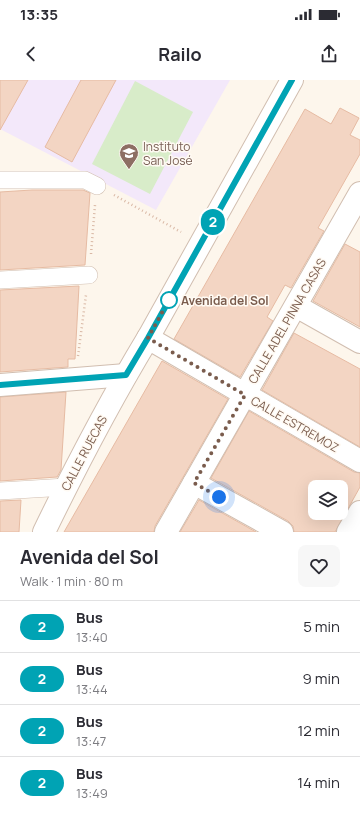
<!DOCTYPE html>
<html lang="en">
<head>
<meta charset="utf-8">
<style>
	:root { --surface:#fff; --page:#f7f7f7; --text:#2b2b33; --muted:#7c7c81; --line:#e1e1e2 }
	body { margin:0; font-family:Manrope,sans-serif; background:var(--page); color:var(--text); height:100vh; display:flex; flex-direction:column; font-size:15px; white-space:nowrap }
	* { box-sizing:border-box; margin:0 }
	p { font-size:13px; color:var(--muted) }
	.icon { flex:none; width:22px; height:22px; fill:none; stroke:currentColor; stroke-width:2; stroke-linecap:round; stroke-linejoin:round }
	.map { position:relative; height:452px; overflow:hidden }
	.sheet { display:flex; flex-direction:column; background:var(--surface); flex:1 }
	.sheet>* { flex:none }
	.badge { padding:0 8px; border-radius:13px; font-size:14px; line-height:26px }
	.fabs { position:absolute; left:308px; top:400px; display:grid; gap:8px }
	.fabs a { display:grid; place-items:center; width:40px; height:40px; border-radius:8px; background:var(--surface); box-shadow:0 4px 16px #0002; font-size:20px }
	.you { position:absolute; width:20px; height:20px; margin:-10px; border:3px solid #fff; border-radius:50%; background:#1a73e8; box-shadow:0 0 0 6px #1a73e833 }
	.map>.badge { position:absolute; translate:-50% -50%; box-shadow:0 0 0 2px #fff }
	.round { display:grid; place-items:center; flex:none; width:42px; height:42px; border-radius:8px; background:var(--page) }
	.overview { display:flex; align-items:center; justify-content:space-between; height:68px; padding:0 20px }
	h1 { font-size:19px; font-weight:700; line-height:30px }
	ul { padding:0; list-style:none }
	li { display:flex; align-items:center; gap:12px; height:52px; padding:0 20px; border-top:1px solid var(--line) }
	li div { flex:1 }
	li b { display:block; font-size:15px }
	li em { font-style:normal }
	li .badge { min-width:44px; font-weight:700; text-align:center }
	.status { display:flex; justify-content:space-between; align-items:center; height:28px; padding:0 20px; background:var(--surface); direction:ltr }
	.status svg { height:11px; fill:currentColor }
	header { display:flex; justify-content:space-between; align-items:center; height:52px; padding:0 20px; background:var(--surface); font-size:18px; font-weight:700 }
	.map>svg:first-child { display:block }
	.education { fill:#f3e8fa }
	.green { fill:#d8ecc9 }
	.building { fill:#f3d5c3; stroke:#e6bba3; fill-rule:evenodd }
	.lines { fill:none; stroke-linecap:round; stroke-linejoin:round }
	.pedestrian-casing { stroke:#d1beb0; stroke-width:18 }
	.minor-casing { stroke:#d1beb0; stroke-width:24 }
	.path { stroke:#d9b8a5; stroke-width:2.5; stroke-dasharray:1 3; stroke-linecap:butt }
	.pedestrian { stroke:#fff; stroke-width:17 }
	.minor { stroke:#fff; stroke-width:22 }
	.line-casing { stroke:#fff; stroke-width:9 }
	.line { stroke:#00a3b4; stroke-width:6 }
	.walk { stroke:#7a5c4d; stroke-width:4; stroke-dasharray:0 7.2 }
	.stop-dot { fill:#fff; stroke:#00a3b4; stroke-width:2 }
	.labels { text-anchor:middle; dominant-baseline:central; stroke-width:3; stroke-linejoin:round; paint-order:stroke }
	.education-label { font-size:12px; fill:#785e54; stroke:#fffaf3; text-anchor:start }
	.stop-label { font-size:12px; font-weight:bold; fill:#7a5c4d; stroke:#fffaf3; text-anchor:start }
	.street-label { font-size:12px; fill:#7a5c4d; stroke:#fffaf3 }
</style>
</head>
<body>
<div class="status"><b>13:35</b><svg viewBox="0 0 49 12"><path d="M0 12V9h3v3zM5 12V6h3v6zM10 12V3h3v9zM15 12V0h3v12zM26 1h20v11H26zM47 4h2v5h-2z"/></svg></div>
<header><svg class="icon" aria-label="back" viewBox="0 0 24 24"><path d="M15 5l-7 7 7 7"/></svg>Railo<svg class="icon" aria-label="share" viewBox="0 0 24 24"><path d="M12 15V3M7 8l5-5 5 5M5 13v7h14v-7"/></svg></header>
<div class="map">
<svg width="360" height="452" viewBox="0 0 360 452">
	<rect width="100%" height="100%" fill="#fdf6ec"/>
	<!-- education -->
	<path class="education" d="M0,0H230L156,130L0,49Z"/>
	<!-- green -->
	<path class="green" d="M135,1L193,32L150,114L92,84Z"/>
	<!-- building -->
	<g class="building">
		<path d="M0,0H28L0,50Z"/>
		<path d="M81,0H116L72,82L45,67Z"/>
		<path d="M340,28L359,38L350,55L360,60V74L318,148L324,151L291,208L285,205L267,237L273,241L240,297L174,259L305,29L331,44Z"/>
		<path d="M32,110H83L90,113L85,185L0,190V112Z"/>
		<path d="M345,164L360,172V247L313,221Z"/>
		<path d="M79,206L75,279H68V287L0,292V210Z"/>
		<path d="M294,253L360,289V367L262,310Z"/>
		<path d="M162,281L228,319L155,446L154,452H64Z"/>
		<path d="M66,312L61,390L57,397L0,401V317Z"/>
		<path d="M249,331L354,392L360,393V407L335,452H294L293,446L288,441L211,398ZM315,407H341V433H315Z"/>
		<path d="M21,420L19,452H0V421Z"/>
		<path d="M199,420L256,452H180Z"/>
	</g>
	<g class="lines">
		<defs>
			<g id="pedestrian">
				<path d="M0,100H85L97,106"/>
				<path d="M0,200L89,195"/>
				<path d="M0,411L66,407"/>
			</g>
			<g id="minor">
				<path d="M296,226L360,262"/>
				<path d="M148,258L360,381"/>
				<path d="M0,305L126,295"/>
				<path d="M194,403L282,452"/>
				<path d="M44,452C76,386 110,321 148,258L292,0"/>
				<path d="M166,452L360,113"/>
				<path d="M348,452L360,432"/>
			</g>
		</defs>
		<!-- pedestrian casing -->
		<use href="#pedestrian" class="pedestrian-casing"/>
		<!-- minor casing -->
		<use href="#minor" class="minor-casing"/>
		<!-- path -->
		<g class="path">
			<path d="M114,115L181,152"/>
			<path d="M91,174L95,125"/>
			<path d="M78,276L86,215"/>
		</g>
		<!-- pedestrian -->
		<use href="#pedestrian" class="pedestrian"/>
		<!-- minor -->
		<use href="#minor" class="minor"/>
	</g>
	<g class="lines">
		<defs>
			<path id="line" d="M0,305L126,295L148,258L292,0"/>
		</defs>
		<!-- line casing -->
		<use href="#line" class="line-casing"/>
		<!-- line -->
		<use href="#line" class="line"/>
		<!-- walk -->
		<path class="walk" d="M169,220L148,258L245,315L194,403L219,417"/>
	</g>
	<!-- icons -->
	<defs>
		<symbol id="school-pin" viewBox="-11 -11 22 30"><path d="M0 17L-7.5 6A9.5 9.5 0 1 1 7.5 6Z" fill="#8d6e63" stroke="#fffaf3"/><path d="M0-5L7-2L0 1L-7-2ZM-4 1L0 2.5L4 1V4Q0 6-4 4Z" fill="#fff"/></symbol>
	</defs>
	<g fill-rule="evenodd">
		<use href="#school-pin" x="118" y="62" width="22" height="30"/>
	</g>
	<!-- markers -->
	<circle class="stop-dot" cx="169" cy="220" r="8"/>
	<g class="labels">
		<!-- education labels -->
		<g class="education-label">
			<text x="143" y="66">Instituto<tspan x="143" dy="14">San José</tspan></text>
		</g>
		<!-- stop labels -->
		<g class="stop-label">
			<text x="181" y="220">Avenida del Sol</text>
		</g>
		<!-- street labels -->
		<g class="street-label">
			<text transform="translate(287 241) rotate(-60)">CALLE ADEL PINNA CASAS</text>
			<text transform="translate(295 344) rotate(30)">CALLE ESTREMOZ</text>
			<text transform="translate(84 373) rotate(-62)">CALLE RUECAS</text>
		</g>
	</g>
</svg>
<div class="fabs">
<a><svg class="icon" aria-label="layers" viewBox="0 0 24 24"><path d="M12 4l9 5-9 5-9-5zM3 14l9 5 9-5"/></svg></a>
</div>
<div class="you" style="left:219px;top:417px"></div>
<b class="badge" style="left:213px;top:142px;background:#00a3b4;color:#fff">2</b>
</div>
<section class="sheet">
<div class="overview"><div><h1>Avenida del Sol</h1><p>Walk · 1 min · 80 m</p></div><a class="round"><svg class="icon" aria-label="heart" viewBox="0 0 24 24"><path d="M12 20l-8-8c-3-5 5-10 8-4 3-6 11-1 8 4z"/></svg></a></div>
<ul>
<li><span class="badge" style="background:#00a3b4;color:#fff">2</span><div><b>Bus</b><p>13:40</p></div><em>5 min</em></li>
<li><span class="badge" style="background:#00a3b4;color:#fff">2</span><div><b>Bus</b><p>13:44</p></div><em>9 min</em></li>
<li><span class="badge" style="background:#00a3b4;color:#fff">2</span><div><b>Bus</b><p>13:47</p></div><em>12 min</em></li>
<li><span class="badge" style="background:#00a3b4;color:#fff">2</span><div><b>Bus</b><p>13:49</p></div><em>14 min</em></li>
</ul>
</section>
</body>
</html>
